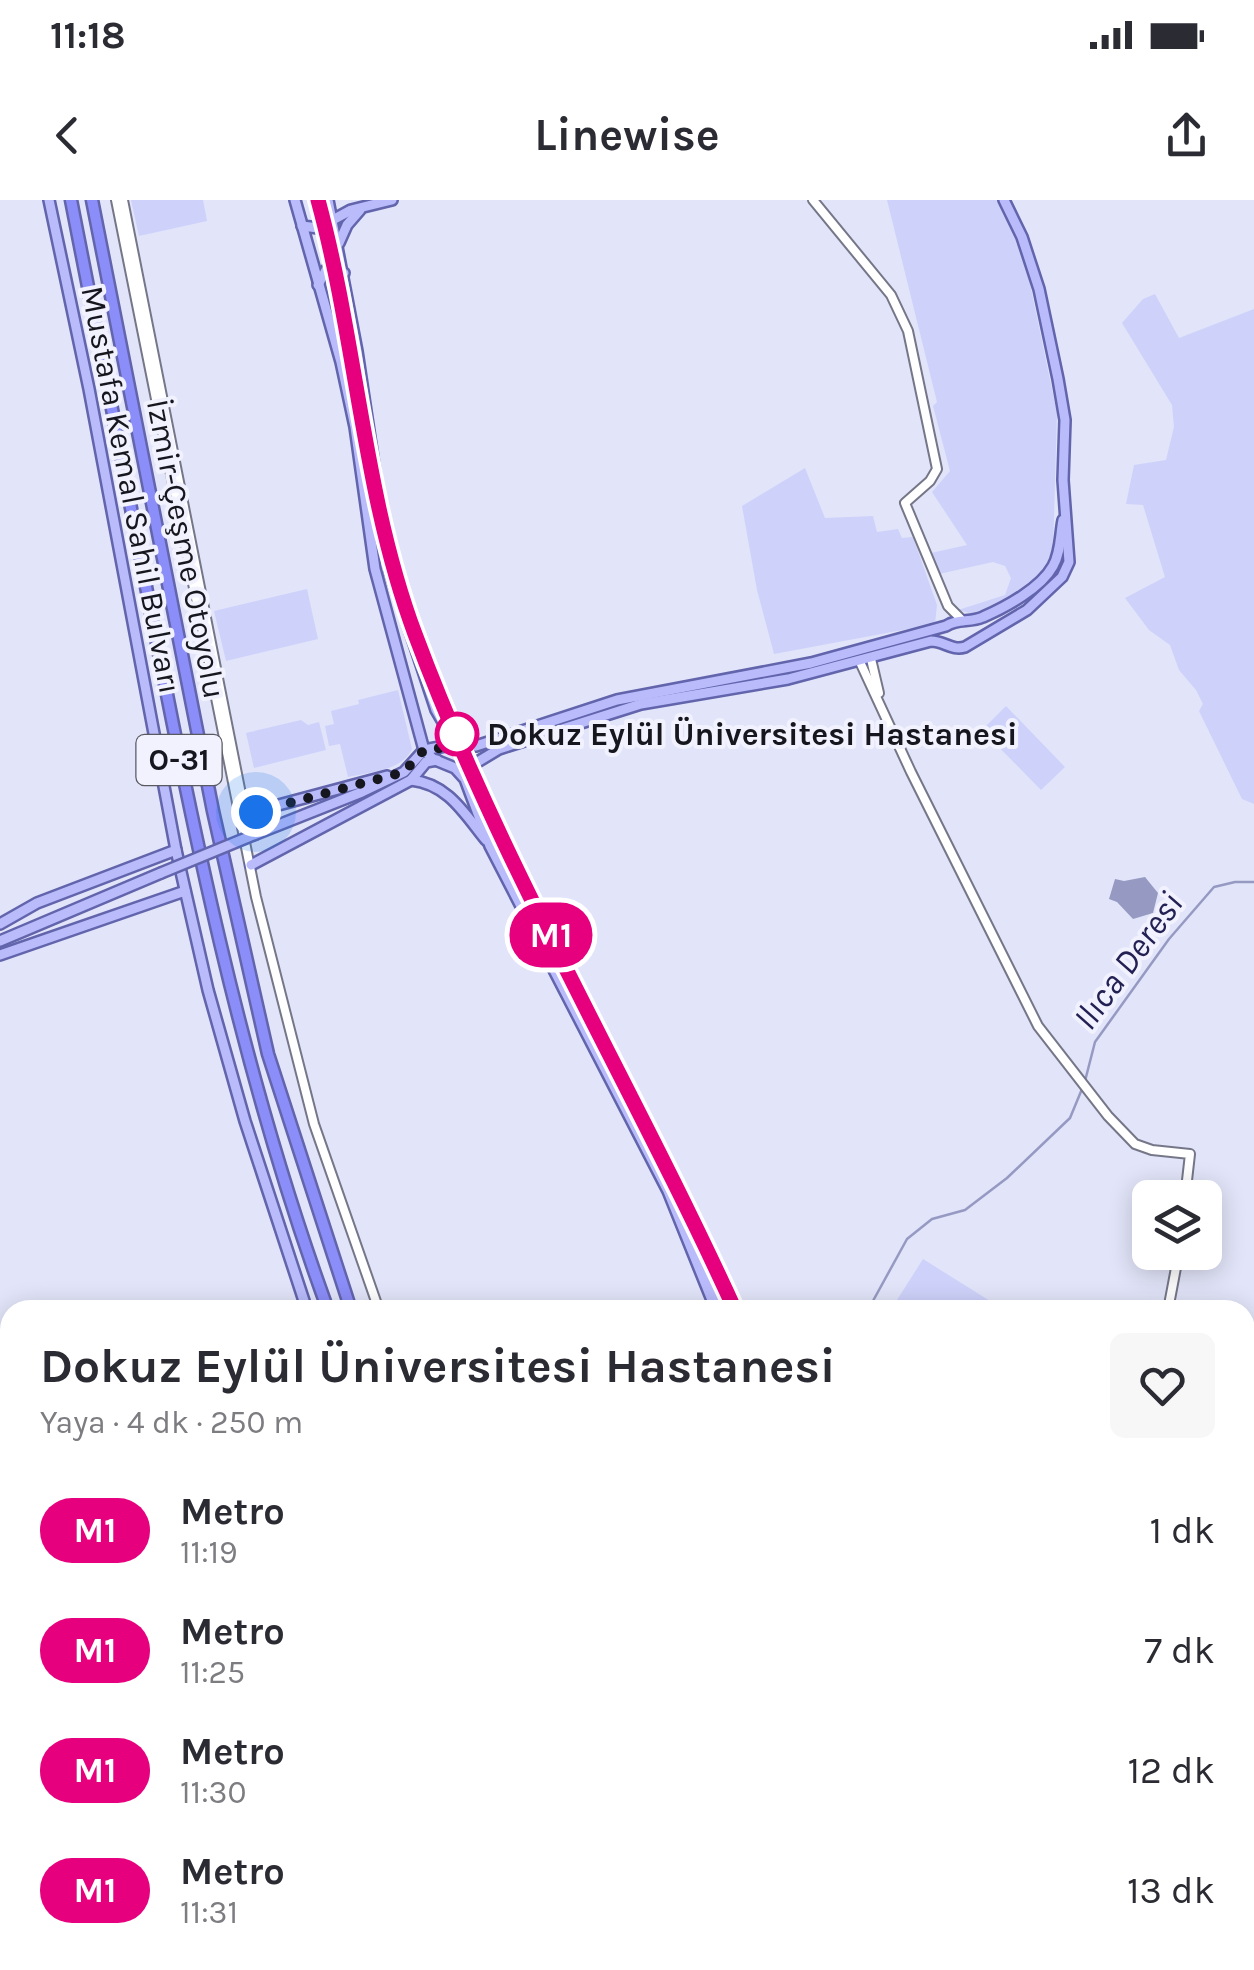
<!DOCTYPE html>
<html lang="tr">
<head>
<meta charset="utf-8">
<style>
	:root { --surface:#fff; --page:#f7f7f7; --text:#2b2b33; --muted:#7c7c81 }
	body { margin:0; font-family:Karla,sans-serif; background:var(--page); color:var(--text); height:100vh; display:flex; flex-direction:column; font-size:38px; white-space:nowrap }
	* { box-sizing:border-box; margin:0 }
	p { font-size:32px; color:var(--muted) }
	.icon { flex:none; width:55px; height:55px; fill:none; stroke:currentColor; stroke-width:2; stroke-linecap:round; stroke-linejoin:round }
	.map { position:relative; flex:1; overflow:hidden }
	.sheet { position:absolute; left:0px; top:1100px; width:1255px; height:670px; display:flex; flex-direction:column; background:var(--surface); border-radius:30px 30px 0 0; box-shadow:0 5px 25px #0003 }
	.sheet>* { flex:none }
	.badge { padding:0 20px; border-radius:32px; font-size:35px; line-height:65px }
	.fabs { position:absolute; left:1132px; top:980px; display:grid; gap:20px }
	.fabs a { display:grid; place-items:center; width:90px; height:90px; border-radius:15px; background:var(--surface); box-shadow:0 5px 25px #0003; font-size:50px }
	.you { position:absolute; width:50px; height:50px; margin:-25px; border:8px solid #fff; border-radius:50%; background:#1a73e8; box-shadow:0 0 0 15px #1a73e833 }
	.map>.badge { position:absolute; translate:-50% -50%; box-shadow:0 0 0 5px #fff }
	.round { display:grid; place-items:center; flex:none; width:105px; height:105px; border-radius:15px; background:var(--page) }
	.summary { display:flex; align-items:center; justify-content:space-between; height:170px; padding:0 40px }
	h1 { font-size:48px; font-weight:700; line-height:75px }
	ul { padding:0; list-style:none }
	li { display:flex; align-items:center; gap:30px; height:120px; padding:0 40px }
	li div { flex:1 }
	li b { display:block; font-size:38px }
	li em { font-style:normal }
	li .badge { min-width:110px; font-weight:700; text-align:center }
	.status { display:flex; justify-content:space-between; align-items:center; height:70px; padding:0 50px; background:var(--surface); direction:ltr }
	.status svg { height:28px; fill:currentColor }
	header { display:flex; justify-content:space-between; align-items:center; height:130px; padding:0 40px; background:var(--surface); font-size:45px; font-weight:700 }
	.map>svg:first-child { display:block }
	.green { fill:#ced2fa }
	.water { fill:#969ac2 }
	.lines { fill:none; stroke-linecap:round; stroke-linejoin:round }
	.stream { stroke:#969ac2; stroke-width:2.5 }
	.minor-casing { stroke:#757789; stroke-width:12 }
	.major-casing { stroke:#6264ac; stroke-width:14 }
	.highway-casing { stroke:#6264ac; stroke-width:15 }
	.minor { stroke:#fff; stroke-width:8 }
	.major { stroke:#b9bbfb; stroke-width:9 }
	.highway { stroke:#8b8df8; stroke-width:10 }
	.major-bridge-casing { stroke:#6264ac; stroke-width:14; stroke-linecap:butt }
	.major-bridge { stroke:#b9bbfb; stroke-width:9 }
	.line-casing { stroke:#fff; stroke-width:22 }
	.line { stroke:#e6007e; stroke-width:15 }
	.walk { stroke:#16171e; stroke-width:10; stroke-dasharray:0 18 }
	.stop-dot { fill:#fff; stroke:#e6007e; stroke-width:5 }
	.labels { text-anchor:middle; dominant-baseline:central; stroke-width:8; stroke-linejoin:round; paint-order:stroke }
	.shield { fill:#f1f2fe; stroke:#585961; stroke-width:2.5 }
	.shield-label { font-size:30px; font-weight:bold; fill:#16171e }
	.street-label { font-size:32px; fill:#16171e; stroke:#f1f2fe }
	.stop-label { font-size:32px; font-weight:bold; fill:#16171e; stroke:#f1f2fe; text-anchor:start }
	.water-label { font-size:35px; font-style:italic; fill:#232153; stroke:#f1f2fe }
</style>
</head>
<body>
<div class="status"><b>11:18</b><svg viewBox="0 0 49 12"><path d="M0 12V9h3v3zM5 12V6h3v6zM10 12V3h3v9zM15 12V0h3v12zM26 1h20v11H26zM47 4h2v5h-2z"/></svg></div>
<header><svg class="icon" aria-label="back" viewBox="0 0 24 24"><path d="M15 5l-7 7 7 7"/></svg>Linewise<svg class="icon" aria-label="share" viewBox="0 0 24 24"><path d="M12 15V3M7 8l5-5 5 5M5 13v7h14v-7"/></svg></header>
<div class="map">
<svg width="1254" height="1770" viewBox="0 0 1254 1770">
	<rect width="100%" height="100%" fill="#e2e4f9"/>
	<!-- green -->
	<g class="green">
		<path d="M131,0H203L207,21L139,36Z"/>
		<path d="M887,0H999L1024,55L1057,213L1053,353C1042,383 1004,403 976,415L958,410L1005,395L1011,378L1005,366L993,362L939,374L931,353L967,345L932,292L950,271L933,206L937,202Z"/>
		<path d="M327,71L338,74L357,191L354,192L323,83Z"/>
		<path d="M1155,94L1179,138L1254,109V604L1242,599L1199,511L1203,504L1196,490L1179,470L1170,445L1149,430L1125,398L1165,377L1143,305L1126,304L1134,265L1166,260L1174,227L1172,205L1122,123L1143,99Z"/>
		<path d="M805,268L825,318L873,316L877,332L898,329L902,338L913,337L937,405L935,424L774,454L757,390L742,306Z"/>
		<path d="M307,389L318,439L226,461L214,411Z"/>
		<path d="M398,490L412,549C402,571 370,572 348,577L340,544L329,546L325,526L334,524L331,511L359,504L358,500Z"/>
		<path d="M1006,506L1065,567L1041,590L982,530Z"/>
		<path d="M301,520L308,525L319,522L326,550L254,568L246,533Z"/>
		<path d="M923,1059L990,1101L985,1110H913L897,1100Z"/>
	</g>
	<!-- water -->
	<path class="water" d="M1145,677L1158,693L1153,713L1133,719L1117,702L1109,699L1115,679L1124,681Z"/>
	<g class="lines">
		<!-- stream -->
		<g class="stream">
			<path d="M1085,881L1095,842L1169,739L1214,687L1235,682H1254"/>
			<path d="M868,1110L907,1039L932,1019L965,1010L1007,978L1070,918L1082,889"/>
			<path d="M31,1770L43,1760"/>
		</g>
		<defs>
			<g id="minor">
				<path d="M116,0L256,697L314,924L379,1110"/>
				<path d="M123,0L243,604"/>
				<path d="M813,0L891,95L908,131L937,269L930,281L905,303L948,406L963,421"/>
				<path d="M871,459L879,493"/>
				<path d="M860,462L911,572L1038,826L1108,916L1135,944L1152,950L1190,954L1185,998"/>
				<path d="M1168,1110L1179,1052"/>
				<path d="M1245,1481L1254,1487"/>
				<path d="M605,1760L607,1770"/>
				<path d="M269,1770L287,1760"/>
			</g>
			<g id="major">
				<path d="M49,0L89,189L176,650L208,790L245,921L307,1110"/>
				<path d="M295,0L341,162L355,227L375,369L424,550L433,559L455,568L465,579L490,646L668,991L716,1110"/>
				<path d="M328,0L357,151L390,371L436,510L469,567L499,640L658,951L688,1015L723,1110"/>
				<path d="M302,26L318,28L351,10L392,0"/>
				<path d="M339,43L347,25L360,10"/>
				<path d="M318,85L326,70L333,68L344,73"/>
				<path d="M469,567L499,549L641,504L788,479L931,441C944,441 952,451 965,447L1027,410L1062,377L1069,362L1063,280L1065,220L1058,179L1039,89L1022,37L1004,0"/>
				<path d="M411,580C448,584 464,613 486,640"/>
				<path d="M243,602L256,611"/>
				<path d="M243,626L256,611L387,576"/>
				<path d="M256,634L362,592L404,572L424,550L445,546H476L617,500L811,463L946,426C958,418 970,423 983,417C1006,407 1041,388 1053,366C1061,352 1060,335 1063,320"/>
				<path d="M251,665L411,580L426,562L437,560"/>
				<path d="M0,724L37,703L176,650"/>
				<path d="M0,741L161,673"/>
				<path d="M0,755L185,691"/>
				<path d="M523,1760L525,1770"/>
				<path d="M869,1760V1770"/>
				<path d="M877,1760V1770"/>
			</g>
			<g id="highway">
				<path d="M71,0C95,124 120,247 143,371C191,621 240,870 328,1110"/>
				<path d="M92,0L213,611L268,854L351,1110"/>
				<path d="M549,1760L552,1770"/>
				<path d="M572,1760L574,1770"/>
			</g>
		</defs>
		<!-- minor casing -->
		<use href="#minor" class="minor-casing"/>
		<!-- major casing -->
		<use href="#major" class="major-casing"/>
		<!-- highway casing -->
		<use href="#highway" class="highway-casing"/>
		<!-- minor -->
		<use href="#minor" class="minor"/>
		<!-- major -->
		<use href="#major" class="major"/>
		<!-- highway -->
		<use href="#highway" class="highway"/>
		<defs>
			<path id="major-bridge" d="M161,673L256,634"/>
		</defs>
		<!-- major-bridge casing -->
		<use href="#major-bridge" class="major-bridge-casing"/>
		<!-- major-bridge -->
		<use href="#major-bridge" class="major-bridge"/>
	</g>
	<g class="lines">
		<defs>
			<path id="line" d="M318,0C357,143 363,295 415,434C502,668 632,884 735,1110"/>
		</defs>
		<!-- line casing -->
		<use href="#line" class="line-casing"/>
		<!-- line -->
		<use href="#line" class="line"/>
		<!-- walk -->
		<path class="walk" d="M256,612L404,572L424,550L456,546L450,534H457"/>
	</g>
	<!-- markers -->
	<circle class="stop-dot" cx="457" cy="534" r="20"/>
	<g class="labels">
		<!-- shield labels -->
		<rect class="shield" x="136.5" y="535" width="85" height="50" rx="8"/>
		<g class="shield-label">
			<text x="179" y="560">O-31</text>
		</g>
		<!-- street labels -->
		<g class="street-label">
			<text transform="translate(131 290) rotate(79)">Mustafa Kemal Sahil Bulvarı</text>
			<text transform="translate(186 349) rotate(79)">İzmir-Çeşme Otoyolu</text>
		</g>
		<!-- stop labels -->
		<g class="stop-label">
			<text x="487" y="534">Dokuz Eylül Üniversitesi Hastanesi</text>
		</g>
		<!-- water labels -->
		<g class="water-label">
			<text transform="translate(1128 761) rotate(-54)">Ilıca Deresi</text>
		</g>
	</g>
</svg>
<div class="fabs">
<a><svg class="icon" aria-label="layers" viewBox="0 0 24 24"><path d="M12 4l9 5-9 5-9-5zM3 14l9 5 9-5"/></svg></a>
</div>
<div class="you" style="left:256px;top:612px"></div>
<b class="badge" style="left:551px;top:735px;background:#e6007e;color:#fff">M1</b>
<section class="sheet">
<div class="summary"><div><h1>Dokuz Eylül Üniversitesi Hastanesi</h1><p>Yaya · 4 dk · 250 m</p></div><a class="round"><svg class="icon" aria-label="heart" viewBox="0 0 24 24"><path d="M12 20l-8-8c-3-5 5-10 8-4 3-6 11-1 8 4z"/></svg></a></div>
<ul>
<li><span class="badge" style="background:#e6007e;color:#fff">M1</span><div><b>Metro</b><p>11:19</p></div><em>1 dk</em></li>
<li><span class="badge" style="background:#e6007e;color:#fff">M1</span><div><b>Metro</b><p>11:25</p></div><em>7 dk</em></li>
<li><span class="badge" style="background:#e6007e;color:#fff">M1</span><div><b>Metro</b><p>11:30</p></div><em>12 dk</em></li>
<li><span class="badge" style="background:#e6007e;color:#fff">M1</span><div><b>Metro</b><p>11:31</p></div><em>13 dk</em></li>
</ul>
</section>
</div>
</body>
</html>
